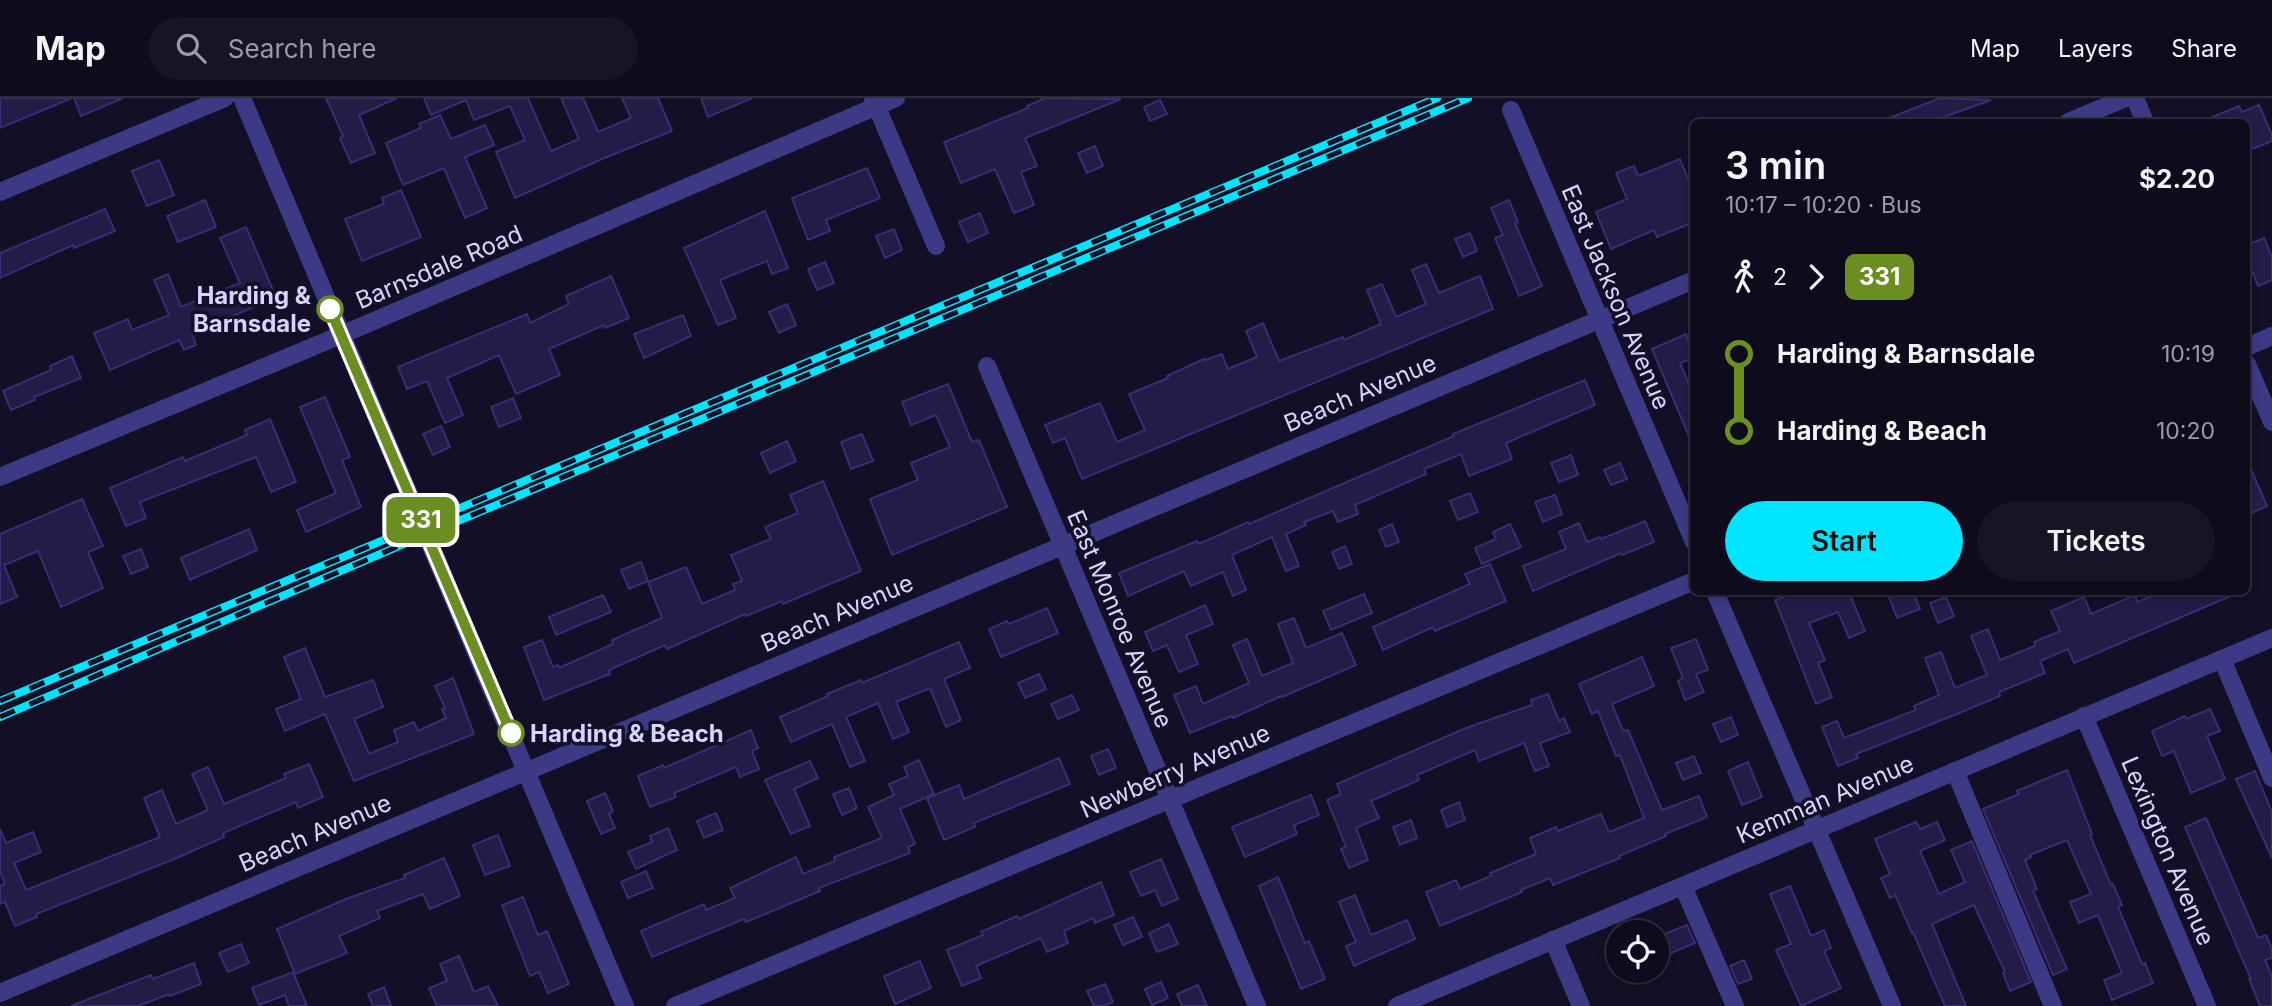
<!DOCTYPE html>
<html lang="en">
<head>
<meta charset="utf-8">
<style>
	:root { --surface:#0e0b1c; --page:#171425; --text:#f1f3f6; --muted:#9b9ba3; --line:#2e2b3b; --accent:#00e5ff }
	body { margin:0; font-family:Inter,sans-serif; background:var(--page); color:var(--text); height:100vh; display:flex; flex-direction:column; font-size:26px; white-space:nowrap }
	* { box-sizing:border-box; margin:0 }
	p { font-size:23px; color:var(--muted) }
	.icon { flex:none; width:38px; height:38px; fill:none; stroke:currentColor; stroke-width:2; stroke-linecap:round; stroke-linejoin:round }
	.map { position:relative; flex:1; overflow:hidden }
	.side { position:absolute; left:1690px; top:21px; width:560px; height:476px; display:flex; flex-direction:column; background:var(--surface); border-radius:10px; box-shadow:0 4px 10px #0003,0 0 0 2px var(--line) }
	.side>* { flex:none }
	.badge { padding:0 14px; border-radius:10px; font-size:24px; line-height:46px }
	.buttons { position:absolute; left:1606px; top:822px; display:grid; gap:14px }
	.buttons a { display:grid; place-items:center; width:63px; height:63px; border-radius:50%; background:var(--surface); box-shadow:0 4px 10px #0003,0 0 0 2px var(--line); font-size:35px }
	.map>.badge { position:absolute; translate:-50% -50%; box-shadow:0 0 0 4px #fff }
	.legs { display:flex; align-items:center; gap:10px; height:77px; padding:0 35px; font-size:23px }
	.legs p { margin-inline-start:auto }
	.summary { display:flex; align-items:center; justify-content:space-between; height:119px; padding:0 35px }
	h1 { font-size:38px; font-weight:600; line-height:52px }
	.button { display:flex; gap:14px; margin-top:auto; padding:14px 35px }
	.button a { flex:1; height:80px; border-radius:42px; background:var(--accent); color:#111; font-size:28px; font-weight:600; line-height:80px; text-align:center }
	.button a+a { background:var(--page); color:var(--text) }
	ul { padding:0 35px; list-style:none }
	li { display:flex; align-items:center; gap:24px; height:77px; font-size:26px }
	li i { display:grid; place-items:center; width:10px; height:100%; margin:0 9px; background:currentColor }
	li i::after { content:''; width:18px; height:18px; margin:-9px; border:5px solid; border-radius:50%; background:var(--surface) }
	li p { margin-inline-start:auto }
	li:first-child i { background:linear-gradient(#0000 50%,currentColor 0) }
	li:last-child i { background:linear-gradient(currentColor 50%,#0000 0) }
	header { display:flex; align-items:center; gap:42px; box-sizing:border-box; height:98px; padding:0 35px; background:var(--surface); border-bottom:2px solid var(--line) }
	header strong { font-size:33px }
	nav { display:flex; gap:38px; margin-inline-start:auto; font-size:24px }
	.search { width:490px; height:63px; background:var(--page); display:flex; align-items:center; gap:18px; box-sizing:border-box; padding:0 24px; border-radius:38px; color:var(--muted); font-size:26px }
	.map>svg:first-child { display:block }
	.building { fill:#241b47; stroke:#3b2d73; stroke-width:2 }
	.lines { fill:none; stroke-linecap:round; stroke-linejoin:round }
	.minor { stroke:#3d3a85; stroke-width:18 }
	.rail-casing { stroke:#00e5ff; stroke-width:8 }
	.rail { stroke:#130f26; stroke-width:5; stroke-dasharray:16; stroke-linecap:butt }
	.line-1-casing { stroke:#fff; stroke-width:16 }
	.line-1 { stroke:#6b8e23; stroke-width:10 }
	.stop-1-dot { fill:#fff; stroke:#6b8e23; stroke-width:3.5 }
	.labels { text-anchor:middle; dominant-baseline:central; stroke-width:7; stroke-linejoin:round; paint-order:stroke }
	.street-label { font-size:24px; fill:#d9d4ff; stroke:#130f26 }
	.stop-label { font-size:24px; font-weight:bold; fill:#d9d4ff; stroke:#130f26; text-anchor:end }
</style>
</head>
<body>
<header>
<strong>Map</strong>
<div class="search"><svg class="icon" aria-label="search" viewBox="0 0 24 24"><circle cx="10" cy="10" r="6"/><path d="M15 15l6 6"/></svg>Search here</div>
<nav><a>Map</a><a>Layers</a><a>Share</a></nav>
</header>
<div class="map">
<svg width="2272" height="908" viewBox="0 0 2272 908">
	<rect width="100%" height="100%" fill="#130f26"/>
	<!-- building -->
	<g class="building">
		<path d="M0,0H72L0,30Z"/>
		<path d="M74,0H123L81,18Z"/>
		<path d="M326,0H397L359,17L375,55L351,65L340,40L343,38Z"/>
		<path d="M424,0H528L551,53L579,41L561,0H583L598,34L631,20L622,0H658L672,33L602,61L515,100L496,54L525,42L510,8L474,22L466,2L431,17Z"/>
		<path d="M701,0H752L708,19Z"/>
		<path d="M1045,0L1121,1L1025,40L1037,68L1021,74L1034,107L1014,115L995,71L961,85L944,44L1028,10L1027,8Z"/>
		<path d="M1940,0L1991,2L1930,24H1879Z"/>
		<path d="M1160,2L1167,16L1150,23L1144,9Z"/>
		<path d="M2259,7L2272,37V43L2247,53V24H2200L2239,8L2242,14Z"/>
		<path d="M440,17L451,41L485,27L494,47L465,59L487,110L465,120L444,70L403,87L386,45L421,30L419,26Z"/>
		<path d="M1095,48L1103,68L1087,75L1078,55Z"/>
		<path d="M1680,61L1694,96V124L1657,139L1654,132L1611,151L1596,114L1627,101L1616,75L1634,68L1638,78Z"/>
		<path d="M159,62L174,97L147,108L132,73Z"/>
		<path d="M867,70L880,100L826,122L830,133L808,142L792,100Z"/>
		<path d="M401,92L421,139L362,163L345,121L384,106L382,100Z"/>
		<path d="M205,102L216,129L178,144L167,118Z"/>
		<path d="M1509,102L1518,124L1515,125L1542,188L1519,198L1495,140L1503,137L1491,110Z"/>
		<path d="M105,111L115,133L74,150L73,147L0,180V155Z"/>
		<path d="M765,113L788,170L772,176L767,163L720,182L736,220L718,227L684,150Z"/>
		<path d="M980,115L988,135L968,144L959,124Z"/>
		<path d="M246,129L276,199L192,236L196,247L184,252L179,242L110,272L94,235L128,221L132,232L169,217L154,182L168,176L181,209L240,185L220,140Z"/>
		<path d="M894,131L902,152L885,160L876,138Z"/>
		<path d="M1470,135L1477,153L1463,159L1455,141Z"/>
		<path d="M2264,140L2272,159V182L2258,188L2247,161V147Z"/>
		<path d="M825,164L834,185L817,192L808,171Z"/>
		<path d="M1426,166L1439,195L1480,178L1493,211L1082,381L1065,340L1053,345L1045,327L1100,305L1117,344L1145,332L1129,296L1168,280L1167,278L1204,261L1205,262L1222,256L1228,271L1257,259L1246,233L1263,225L1279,263L1343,239L1344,242L1381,226L1367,192L1382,186L1396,219L1426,206L1412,172Z"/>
		<path d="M611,178L629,220L605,230L604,227L549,251L560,277L516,296L499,257L447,280L463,317L445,325L427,283L407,291L398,269L527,216L530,225L569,206L566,198Z"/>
		<path d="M787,206L796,227L779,235L769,214Z"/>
		<path d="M683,217L691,238L644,260L634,236Z"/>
		<path d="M1686,236L1694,260L1680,265L1694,298V350L1652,251Z"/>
		<path d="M72,258L81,280L34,299L35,302L11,312L3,293L51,272L50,268Z"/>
		<path d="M1585,282L1595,307L1506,345L1512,361L1469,378L1461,356L1424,371L1426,376L1355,407L1358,416L1338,424L1333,413L1304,424L1306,427L1286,436L1299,468L1286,473L1272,439L1232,457L1246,492L1233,498L1223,474L1191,488L1184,473L1128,498L1119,475L1197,443L1199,446L1248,424L1249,426L1454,338L1453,336Z"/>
		<path d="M948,286L972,344L979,342L1007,409L892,457L870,401L918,382L911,365L950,349L936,317L911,327L902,304Z"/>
		<path d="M325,299L350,359L342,362L361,409L306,434L297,412L336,395L300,309Z"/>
		<path d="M513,300L521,320L499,329L491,309Z"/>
		<path d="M270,321L296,384L271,394L256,359L140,404L146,420L126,428L110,390L183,359L185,363L247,337L245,332Z"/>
		<path d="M441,328L450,349L433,357L423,336Z"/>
		<path d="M862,336L873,363L851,371L841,344Z"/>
		<path d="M787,343L796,363L770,375L761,355Z"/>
		<path d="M1571,357L1578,377L1559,384L1551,365Z"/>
		<path d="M2247,362L2267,408L2247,417Z"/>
		<path d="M1620,365L1627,381L1611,387L1604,372Z"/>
		<path d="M823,383L861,473L783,506L782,503L746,518L745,516L667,551L665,547L609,572L610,576L544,602L524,549L542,542L553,569L558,567L559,570L613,546L612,542L662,520L648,484L686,469L702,506L735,492L733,486L742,483L731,457L771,441L765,429L798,415L790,397Z"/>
		<path d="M1470,395L1478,414L1458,422L1450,403Z"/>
		<path d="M1555,397L1562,416L1543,424L1535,404Z"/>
		<path d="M82,401L103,448L88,454L103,490L61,509L38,453L4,467L17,499L0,506V436Z"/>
		<path d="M1645,423L1654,444L1622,457L1621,455L1533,493L1523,468L1566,451L1559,434L1579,425L1587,444L1600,439L1601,441Z"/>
		<path d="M1392,426L1399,444L1386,449L1379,432Z"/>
		<path d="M1510,426L1521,449L1482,466L1475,450L1496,441L1493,434Z"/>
		<path d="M249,431L257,452L190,482L181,460Z"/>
		<path d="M1345,448L1352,466L1339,471L1332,454Z"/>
		<path d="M141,451L148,469L131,476L123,458Z"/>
		<path d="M641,464L648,483L629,491L621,472Z"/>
		<path d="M1490,466L1506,503L1435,533L1433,529L1383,552L1373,529L1470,486L1465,476Z"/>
		<path d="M1796,494H1849L1865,533L1849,540L1838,514L1809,525L1825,562L1818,565L1832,599L1816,606L1775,502Z"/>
		<path d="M1887,494H1913L1920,511L1897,520Z"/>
		<path d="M2163,494H2240L2074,565L2068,551L2040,563L2045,575L1999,594L2000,598L1952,618L1856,656L1858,660L1838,668L1822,629L1837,623L1844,640L1916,612L1914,608L1939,597L1925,560L1941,554L1955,590L1987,577L1971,538L1988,531L2000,562L2035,548L2034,544L2060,533L2051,513L2084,499L2091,516L2135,497L2137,504Z"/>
		<path d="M1364,496L1372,515L1331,532L1323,513Z"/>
		<path d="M603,497L611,514L556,537L549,519Z"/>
		<path d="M1946,499L1954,518L1938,525L1930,505Z"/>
		<path d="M1205,507L1213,526L1186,537L1198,566L1179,574L1167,547L1153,553L1145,534Z"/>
		<path d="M1047,510L1058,535L1001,559L989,531L1007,523L1009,526Z"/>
		<path d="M1294,520L1306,550L1342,535L1356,567L1282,599L1281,598L1233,620L1232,618L1190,635L1174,597L1196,588L1203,606L1249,585L1233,547L1247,541L1262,578L1293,565L1278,526Z"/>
		<path d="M1696,541L1708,572L1696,576L1704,594L1685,602L1678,583L1683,580L1671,550Z"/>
		<path d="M959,544L970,570L944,581L961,622L946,629L930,590L896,604L909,634L893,641L878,605L846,619L865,663L850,669L832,626L791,644L780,619L828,598L827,596L861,582L862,585Z"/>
		<path d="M305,550L325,599L373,582L383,609L354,621L369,656L398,644L394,632L414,624L418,633L446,620L442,611L445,610L435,588L453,580L474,636L354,683L325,616L285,633L276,611L301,601L284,559Z"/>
		<path d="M1642,559L1654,588L1612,606L1623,633L1628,632L1662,712L1699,698L1707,719L1665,736L1666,738L1619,758L1620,760L1553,787L1550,780L1521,792L1522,794L1440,828L1426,794L1456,782L1460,791L1491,778L1490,775L1536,756L1530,740L1556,729L1558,733L1601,716L1609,734L1644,720L1620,657L1616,658L1598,613L1592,616L1579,586Z"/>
		<path d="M1039,576L1046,591L1025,600L1018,585Z"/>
		<path d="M1548,596L1559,623L1564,620L1570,634L1540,645L1549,668L1535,673L1524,645L1479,663L1475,652L1417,677L1419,682L1371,703L1379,720L1356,730L1368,762L1349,770L1341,751L1346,749L1327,702L1341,696L1337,686L1466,630L1532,607L1531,602Z"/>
		<path d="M1072,597L1079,612L1058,621L1051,606Z"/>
		<path d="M2210,611L2220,633L2207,638L2225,681L2191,695L2174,653L2162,658L2152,633L2185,618L2186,621Z"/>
		<path d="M1731,619L1738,637L1721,644L1713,626Z"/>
		<path d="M751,632L758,650L752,653L759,671L740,679L736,669L674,695L676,699L650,709L638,678L663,667L664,670Z"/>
		<path d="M1108,651L1116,670L1099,677L1091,658Z"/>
		<path d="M1694,658L1701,675L1683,682L1676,665Z"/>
		<path d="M1059,660L1070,686L974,725L975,729L944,742L927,700L959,687L964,701Z"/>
		<path d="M919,662L934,696L900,711L915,746L908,749L910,755L819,790L820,793L746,824L744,821L652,859L641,833L704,806L706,812L735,800L730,790L796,759L803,776L835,763L834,759L882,740L868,709L894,697L889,686L908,678L904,669Z"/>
		<path d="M810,663L818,680L794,691L810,728L791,736L765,682Z"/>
		<path d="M1748,664L1762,699L1742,707L1728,673Z"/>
		<path d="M309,666L323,699L298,710L296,704L223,735L224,739L179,759L36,816L37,819L15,828L5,804L0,806V788L5,786L0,774V731L6,745L33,734L41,754L14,765L26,792L160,739L144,700L162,692L176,726L208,712L192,676L208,669L224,706L286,680L284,676Z"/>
		<path d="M2067,672L2092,736L2090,737L2111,787L2113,786L2122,807L2118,809L2142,866L2145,865L2153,885L2112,902L2104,882L2122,875L2098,817L2079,825L2070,804L2091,796L2067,742L2030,757L2031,759L2025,762L2037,791L2033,793L2067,871L2053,877L1983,711L2019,696L2017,693Z"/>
		<path d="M2255,673L2272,714V760L2236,681Z"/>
		<path d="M849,690L857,710L842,717L833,696Z"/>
		<path d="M605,695L613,713L609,716L615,730L601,736L587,703Z"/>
		<path d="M1311,697L1319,717L1294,727L1297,736L1245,759L1232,729Z"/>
		<path d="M1459,704L1465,722L1447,729L1441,712Z"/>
		<path d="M716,715L723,732L704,740L697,723Z"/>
		<path d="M2206,720L2258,840L2266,837L2272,851V860L2265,862L2272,878V908H2260L2249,881H2251L2185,729Z"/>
		<path d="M1411,722L1417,740L1400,747L1393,729Z"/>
		<path d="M1916,724L1920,731L1937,724L1945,742L1920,753L1939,796L1965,784L1951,752L1972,743L2031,884L2010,893L2003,875L2005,874L1974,807L1932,826L1966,908H1945L1913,834L1912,835L1895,797L1890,800L1881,780L1890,776L1875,741Z"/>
		<path d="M668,730L677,752L636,771L628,754L652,744L650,738Z"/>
		<path d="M498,737L510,768L485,777L473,747Z"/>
		<path d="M444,760L460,798L430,811L423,796L377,813L380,820L339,838L347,855L295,876L277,831L346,801L405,780L404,777Z"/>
		<path d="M1161,761L1178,801L1162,808L1155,792L1141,798L1130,774Z"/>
		<path d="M646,773L653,790L628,800L621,784Z"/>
		<path d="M1278,779L1305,845L1309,843L1325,881L1301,891L1259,788Z"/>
		<path d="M1101,784L1114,817L1095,825L1093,820L1064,833L1068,845L1047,854L1041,840L976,868L981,880L962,888L947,852L983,837L981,834L1017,818L1019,821Z"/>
		<path d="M1790,788L1811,838L1824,832L1831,850L1824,853L1841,890L1801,908L1776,852L1791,846L1770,796Z"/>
		<path d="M1355,797L1371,837L1407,822L1415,841L1354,868L1346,848L1356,844L1339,804Z"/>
		<path d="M523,799L538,837L547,833L569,886L548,895L539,874L530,878L502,807Z"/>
		<path d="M1133,819L1142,839L1123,847L1114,827Z"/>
		<path d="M1169,826L1178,846L1157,854L1149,835Z"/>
		<path d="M1687,827L1695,845L1657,861V839Z"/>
		<path d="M241,846L249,865L228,874L219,855Z"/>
		<path d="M459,858L474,894L488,888L498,908H437L429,890L447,883L440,866Z"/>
		<path d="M1744,862L1752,881L1738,886L1730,868Z"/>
		<path d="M920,863L931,890L895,906L884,878Z"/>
		<path d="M194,865L201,886L170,898L169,896L138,908H71L151,877L153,881Z"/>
		<path d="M293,874L307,908H289L285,897L259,907L252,890Z"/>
		<path d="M1161,884L1168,900L1152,907L1145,891Z"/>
		<path d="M1105,886L1113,904L1103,908H1094L1087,893Z"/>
		<path d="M1198,887L1207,908H1182L1177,896Z"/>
		<path d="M384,889L391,908H373L368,896Z"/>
	</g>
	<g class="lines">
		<!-- minor -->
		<g class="minor">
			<path d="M242,0L625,908"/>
			<path d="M873,0L936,148"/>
			<path d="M2135,0L2145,24"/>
			<path d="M1511,12L1694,444"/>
			<path d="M2068,24L2126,0"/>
			<path d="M0,94L225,0"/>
			<path d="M2247,249L2272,238"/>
			<path d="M2247,266L2272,324"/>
			<path d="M987,268L1257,908"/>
			<path d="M0,379L341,237L896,0"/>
			<path d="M1715,494L1892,908"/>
			<path d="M2222,561L2272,680"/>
			<path d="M2084,618L2207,908"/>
			<path d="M1955,673L2053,908"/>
			<path d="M1683,788L1735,908"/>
			<path d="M1553,842L1581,908"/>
			<path d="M0,895L1694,182"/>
			<path d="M675,908L1694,483"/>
			<path d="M1397,908L2272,540"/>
		</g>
		<defs>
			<g id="rail">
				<path d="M0,603L1437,0"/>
				<path d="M0,619L427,436L1468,0"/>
			</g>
		</defs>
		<!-- rail casing -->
		<use href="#rail" class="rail-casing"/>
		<!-- rail -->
		<use href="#rail" class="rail"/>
	</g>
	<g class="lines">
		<defs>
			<path id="line-1" d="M330,211L511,635"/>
		</defs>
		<!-- line-1 casing -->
		<use href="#line-1" class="line-1-casing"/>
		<!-- line-1 -->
		<use href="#line-1" class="line-1"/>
	</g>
	<!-- markers -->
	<g class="stop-1-dot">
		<circle cx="330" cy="211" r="12"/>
		<circle cx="511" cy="635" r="12"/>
	</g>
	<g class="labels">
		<!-- street labels -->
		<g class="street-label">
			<text transform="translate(439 169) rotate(-23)">Barnsdale Road</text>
			<text transform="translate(1616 199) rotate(67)">East Jackson Avenue</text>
			<text transform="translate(1360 295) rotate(-23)">Beach Avenue</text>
			<text transform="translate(837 515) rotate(-23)">Beach Avenue</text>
			<text transform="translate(1120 521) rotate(67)">East Monroe Avenue</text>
			<text transform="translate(1175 673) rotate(-23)">Newberry Avenue</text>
			<text transform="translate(1825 701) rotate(-23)">Kemman Avenue</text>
			<text transform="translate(315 735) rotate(-23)">Beach Avenue</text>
			<text transform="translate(2168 753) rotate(67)">Lexington Avenue</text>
		</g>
		<!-- stop labels -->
		<g class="stop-label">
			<text x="311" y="197">Harding &amp;<tspan x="311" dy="28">Barnsdale</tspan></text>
			<text x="530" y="635" text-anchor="start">Harding &amp; Beach</text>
		</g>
	</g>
</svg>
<div class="buttons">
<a><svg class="icon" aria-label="locate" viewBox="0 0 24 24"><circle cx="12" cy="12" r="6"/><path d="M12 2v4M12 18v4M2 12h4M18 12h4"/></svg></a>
</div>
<b class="badge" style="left:421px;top:422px;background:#6b8e23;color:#fff">331</b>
<section class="side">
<div class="summary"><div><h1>3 min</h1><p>10:17 – 10:20 · Bus</p></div><b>$2.20</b></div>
<div class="legs"><svg class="icon" aria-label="walk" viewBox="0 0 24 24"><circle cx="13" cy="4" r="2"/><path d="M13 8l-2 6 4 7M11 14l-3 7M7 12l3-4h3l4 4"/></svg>2<svg class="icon" aria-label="forward" viewBox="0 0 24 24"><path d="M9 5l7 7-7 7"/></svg><b class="badge" style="background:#6b8e23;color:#fff">331</b></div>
<ul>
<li><i style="color:#6b8e23"></i><b>Harding &amp; Barnsdale</b><p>10:19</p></li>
<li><i style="color:#6b8e23"></i><b>Harding &amp; Beach</b><p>10:20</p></li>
</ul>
<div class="button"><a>Start</a><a>Tickets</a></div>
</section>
</div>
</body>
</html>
